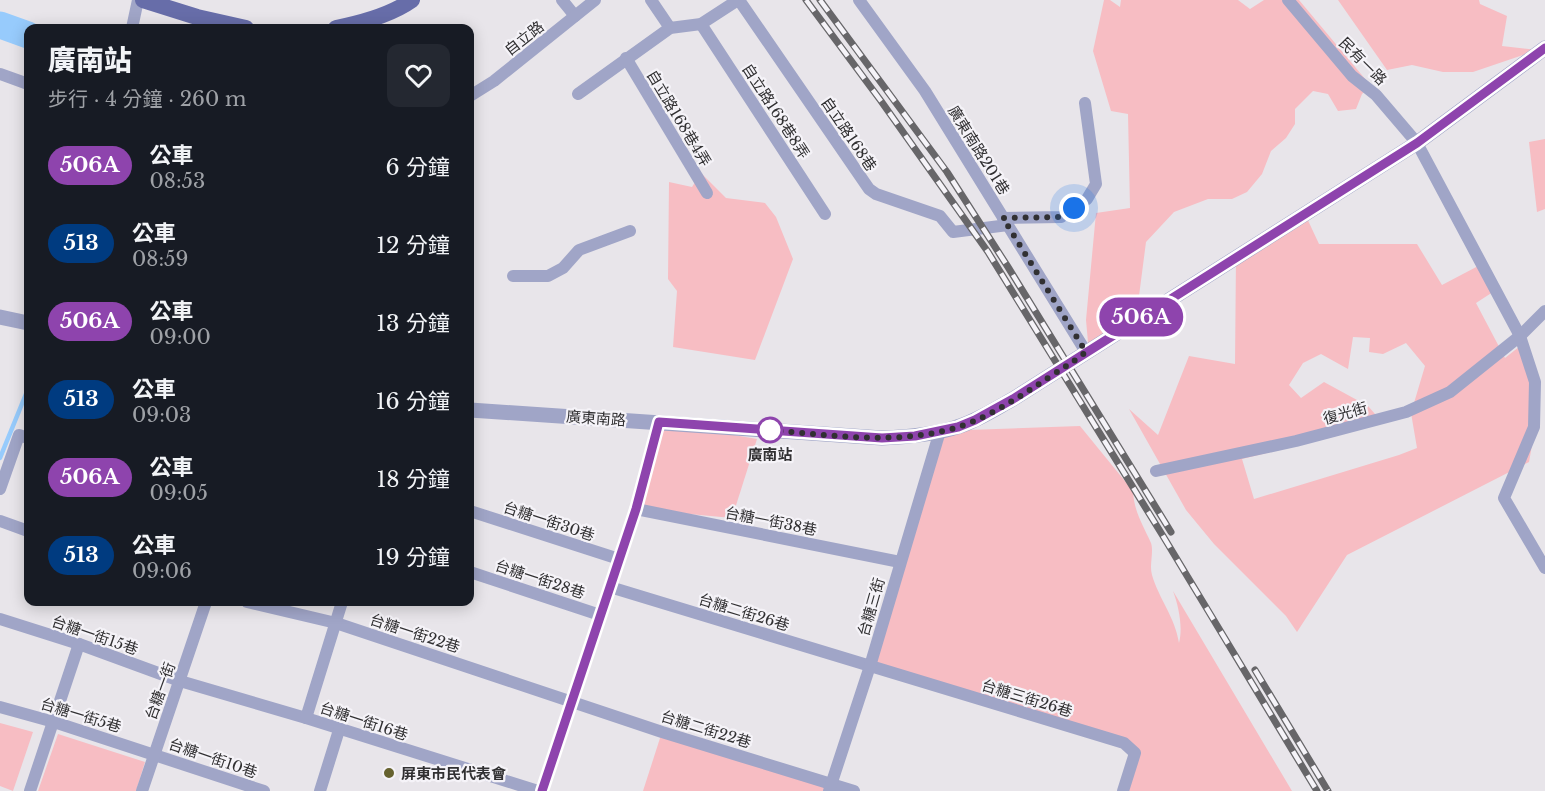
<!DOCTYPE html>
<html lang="zh-TW">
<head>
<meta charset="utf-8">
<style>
	:root { --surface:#171b24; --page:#242831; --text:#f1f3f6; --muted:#9ea1a6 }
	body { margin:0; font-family:"Libre Baskerville","Noto Sans TC",serif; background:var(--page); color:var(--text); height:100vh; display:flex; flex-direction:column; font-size:22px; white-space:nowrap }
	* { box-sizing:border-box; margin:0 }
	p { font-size:20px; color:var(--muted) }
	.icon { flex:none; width:33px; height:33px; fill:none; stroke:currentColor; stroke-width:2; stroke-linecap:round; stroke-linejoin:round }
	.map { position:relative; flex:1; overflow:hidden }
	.sheet { position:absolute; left:24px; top:24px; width:450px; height:582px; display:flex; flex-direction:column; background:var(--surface); border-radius:12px; box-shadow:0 3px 15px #0003 }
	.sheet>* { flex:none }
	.badge { padding:0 12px; border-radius:20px; font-size:21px; line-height:39px }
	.you { position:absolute; width:30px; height:30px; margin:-15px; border:4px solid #fff; border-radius:50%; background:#1a73e8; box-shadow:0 0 0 9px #1a73e833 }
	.map>.badge { position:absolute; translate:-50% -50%; box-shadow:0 0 0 3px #fff }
	.round { display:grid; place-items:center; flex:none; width:63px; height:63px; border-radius:12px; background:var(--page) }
	.head { display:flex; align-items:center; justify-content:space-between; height:102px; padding:0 24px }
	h1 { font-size:28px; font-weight:800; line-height:45px }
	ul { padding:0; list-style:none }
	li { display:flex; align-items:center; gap:18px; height:78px; padding:0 24px }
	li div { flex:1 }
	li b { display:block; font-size:22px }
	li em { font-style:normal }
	li .badge { min-width:66px; font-weight:700; text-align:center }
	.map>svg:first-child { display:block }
	.green { fill:#f7bdc3; fill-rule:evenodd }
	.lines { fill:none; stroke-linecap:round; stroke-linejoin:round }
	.stream { stroke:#97cbfc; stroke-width:4.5 }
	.river { stroke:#97cbfc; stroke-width:27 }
	.minor { stroke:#a0a5c7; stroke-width:12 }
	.tertiary { stroke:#a0a5c7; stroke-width:15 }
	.primary { stroke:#676da9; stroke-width:16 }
	.rail-casing { stroke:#676669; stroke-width:7 }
	.rail { stroke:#f5f3f8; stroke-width:4.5; stroke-dasharray:14; stroke-linecap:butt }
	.line-casing { stroke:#fff; stroke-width:14 }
	.line { stroke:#8e44ad; stroke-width:9 }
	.walk { stroke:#313032; stroke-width:6; stroke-dasharray:0 10.8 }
	.stop-dot { fill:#fff; stroke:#8e44ad; stroke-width:3 }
	.poi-dot { fill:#66622f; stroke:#f5f3f8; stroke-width:2 }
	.labels { text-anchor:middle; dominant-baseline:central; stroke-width:4.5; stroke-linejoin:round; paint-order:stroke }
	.street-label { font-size:15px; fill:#313032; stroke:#f5f3f8 }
	.stop-label { font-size:15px; font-weight:bold; fill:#313032; stroke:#f5f3f8 }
	.poi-label { font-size:15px; font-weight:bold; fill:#313032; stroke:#f5f3f8; text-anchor:start }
</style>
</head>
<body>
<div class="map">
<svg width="1545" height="791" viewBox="0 0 1545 791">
	<rect width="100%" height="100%" fill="#e8e5ea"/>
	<!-- green -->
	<g class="green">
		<path d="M1104,0H1110L1120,7L1121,0H1238L1250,9L1264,0H1299L1371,86L1362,94L1356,109L1338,111L1328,94L1313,91L1295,109V124L1286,138L1271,151L1262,174L1247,192L1232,199H1208L1174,212L1146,242L1139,296L1086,352L1088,342L1086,320L1096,213L1130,208L1128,114L1111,111L1093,51Z"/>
		<path d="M1338,0H1479L1480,4L1507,16L1502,46L1538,50L1473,72H1443L1412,65L1387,70Z"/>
		<path d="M1545,139V209L1537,212L1529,142Z"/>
		<path d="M701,173L726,198L765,203L776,217L793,259L755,360L673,347L677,291L668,279L669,182L692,187Z"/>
		<path d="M1305,214L1319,244H1417L1442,285L1482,264L1496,290L1476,303L1505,358L1524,343C1533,385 1538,419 1529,462L1347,555L1297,632L1286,616L1214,544L1186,510L1129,409L1158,435L1189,356L1235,364L1236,257ZM1353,337L1370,338L1369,352L1383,354L1406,343L1425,366L1411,413L1417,448L1399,455L1254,499L1242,459L1336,436L1382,422L1368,406L1324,382L1301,398L1289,385L1303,363L1321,354L1348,369Z"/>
		<path d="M659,422L757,439L732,518L636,509Z"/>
		<path d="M1080,426L1133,491C1134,512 1143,525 1151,543C1154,552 1149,565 1152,575C1159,599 1175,617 1179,643C1183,628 1179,607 1173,591L1292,791H1123L1135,754L1124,743L870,666L940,431Z"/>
		<path d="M0,723L33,732L13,791L0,786Z"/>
		<path d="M662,732L832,784L829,791H643Z"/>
		<path d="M58,734L145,762L136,791H38Z"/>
	</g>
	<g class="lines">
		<!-- stream -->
		<path class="stream" d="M0,458L28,389"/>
		<!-- river -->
		<path class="river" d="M0,25L28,35"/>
		<!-- minor -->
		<g class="minor">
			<path d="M562,0L575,16"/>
			<path d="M651,0L670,28"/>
			<path d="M739,0L869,189L876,194L940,216L953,232L1008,225"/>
			<path d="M859,0L925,91L1086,352"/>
			<path d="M1288,0L1352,76L1376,95L1417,143L1520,336L1535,382L1534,427L1504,498L1545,568"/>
			<path d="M701,24L825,214"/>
			<path d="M132,28L138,0"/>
			<path d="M626,58L707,193"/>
			<path d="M0,74L28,84"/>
			<path d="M578,94L670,28L701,24L738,0"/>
			<path d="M470,96L494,81L595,0"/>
			<path d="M1003,218L1061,217L1087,199L1096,184L1085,103"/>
			<path d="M513,276H548L563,268L579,250L630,231"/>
			<path d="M1156,471L1296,441L1406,412L1450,392L1520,336L1545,311"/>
			<path d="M0,489L19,435L28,438"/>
			<path d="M636,509L900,562"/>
			<path d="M470,511L619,559"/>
			<path d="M0,521L28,531"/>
			<path d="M470,572L600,615"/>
			<path d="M610,587L1124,743L1135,753L1123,791"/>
			<path d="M247,602L336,623L662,732L854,791"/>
			<path d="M0,619L79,644L180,681L306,718L538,791"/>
			<path d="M0,707L54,722L264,791"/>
			<path d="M306,718L342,602"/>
			<path d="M30,791L79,644"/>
			<path d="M142,791L206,602"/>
			<path d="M320,791L339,730"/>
			<path d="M542,791L636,509L659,422"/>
			<path d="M829,791L870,666L940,431"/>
		</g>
		<!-- tertiary -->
		<g class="tertiary">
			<path d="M0,317L28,323"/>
			<path d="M470,410L882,438C907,437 933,435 957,427C977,421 995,409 1013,399L1417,143L1545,48"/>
		</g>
		<!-- primary -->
		<g class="primary">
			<path d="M143,0L197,17L246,28"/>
			<path d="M336,28C361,23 391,15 412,0"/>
		</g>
		<defs>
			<g id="rail">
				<path d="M806,0L881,101L988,252L1163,536L1317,791"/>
				<path d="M820,0L947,172L1008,267L1171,532"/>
				<path d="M1255,670L1328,791"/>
			</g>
		</defs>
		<!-- rail casing -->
		<use href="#rail" class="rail-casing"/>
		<!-- rail -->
		<use href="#rail" class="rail"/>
	</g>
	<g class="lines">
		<defs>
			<path id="line" d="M542,791L636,509L659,422L882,438L915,436L958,427L975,420L1013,399L1417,143L1545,48"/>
		</defs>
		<!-- line casing -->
		<use href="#line" class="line-casing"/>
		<!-- line -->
		<use href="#line" class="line"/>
		<!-- walk -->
		<path class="walk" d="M770,430C832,435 897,446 958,427C997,415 1039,383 1074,361L1086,352L1003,218L1061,217L1074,208"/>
	</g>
	<!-- markers -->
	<circle class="stop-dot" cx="770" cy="430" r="12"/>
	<circle class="poi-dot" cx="389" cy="773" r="6"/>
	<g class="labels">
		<!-- street labels -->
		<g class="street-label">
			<text transform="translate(524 38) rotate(-38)">自立路</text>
			<text transform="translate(1363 61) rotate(45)">民有一路</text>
			<text transform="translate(776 111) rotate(57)">自立路168巷8弄</text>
			<text transform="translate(679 118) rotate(59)">自立路168巷4弄</text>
			<text transform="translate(849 134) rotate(56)">自立路168巷</text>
			<text transform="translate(979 150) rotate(58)">廣東南路201巷</text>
			<text transform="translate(1345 413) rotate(-15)">復光街</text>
			<text transform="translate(596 418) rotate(4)">廣東南路</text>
			<text transform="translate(549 521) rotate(18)">台糖一街30巷</text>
			<text transform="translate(771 521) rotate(11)">台糖一街38巷</text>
			<text transform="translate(540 579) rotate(18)">台糖一街28巷</text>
			<text transform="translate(871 607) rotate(-74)">台糖三街</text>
			<text transform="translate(744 612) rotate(17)">台糖二街26巷</text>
			<text transform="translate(415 633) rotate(18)">台糖一街22巷</text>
			<text transform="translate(95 635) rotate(19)">台糖一街15巷</text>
			<text transform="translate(160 691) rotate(-70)">台糖一街</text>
			<text transform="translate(1027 698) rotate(17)">台糖三街26巷</text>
			<text transform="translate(81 715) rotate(17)">台糖一街5巷</text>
			<text transform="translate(364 721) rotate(18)">台糖一街16巷</text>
			<text transform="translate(706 729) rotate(17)">台糖二街22巷</text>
			<text transform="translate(213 758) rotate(19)">台糖一街10巷</text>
		</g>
		<!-- stop labels -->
		<g class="stop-label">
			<text x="770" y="454">廣南站</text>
		</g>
		<!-- poi labels -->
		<g class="poi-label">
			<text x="401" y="773">屏東市民代表會</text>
		</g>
	</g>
</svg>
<div class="you" style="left:1074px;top:208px"></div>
<b class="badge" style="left:1141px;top:317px;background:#8e44ad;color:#fff">506A</b>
<section class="sheet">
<div class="head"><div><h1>廣南站</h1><p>步行 · 4 分鐘 · 260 m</p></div><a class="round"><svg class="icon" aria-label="heart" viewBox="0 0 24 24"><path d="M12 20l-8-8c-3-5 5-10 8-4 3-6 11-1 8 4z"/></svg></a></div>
<ul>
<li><span class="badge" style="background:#8e44ad;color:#fff">506A</span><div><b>公車</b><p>08:53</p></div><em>6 分鐘</em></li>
<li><span class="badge" style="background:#003b80;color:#fff">513</span><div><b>公車</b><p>08:59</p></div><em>12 分鐘</em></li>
<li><span class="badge" style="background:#8e44ad;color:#fff">506A</span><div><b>公車</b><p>09:00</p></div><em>13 分鐘</em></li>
<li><span class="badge" style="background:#003b80;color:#fff">513</span><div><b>公車</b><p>09:03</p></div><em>16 分鐘</em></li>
<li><span class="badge" style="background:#8e44ad;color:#fff">506A</span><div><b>公車</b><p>09:05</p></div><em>18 分鐘</em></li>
<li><span class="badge" style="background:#003b80;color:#fff">513</span><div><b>公車</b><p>09:06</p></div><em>19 分鐘</em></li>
</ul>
</section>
</div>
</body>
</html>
